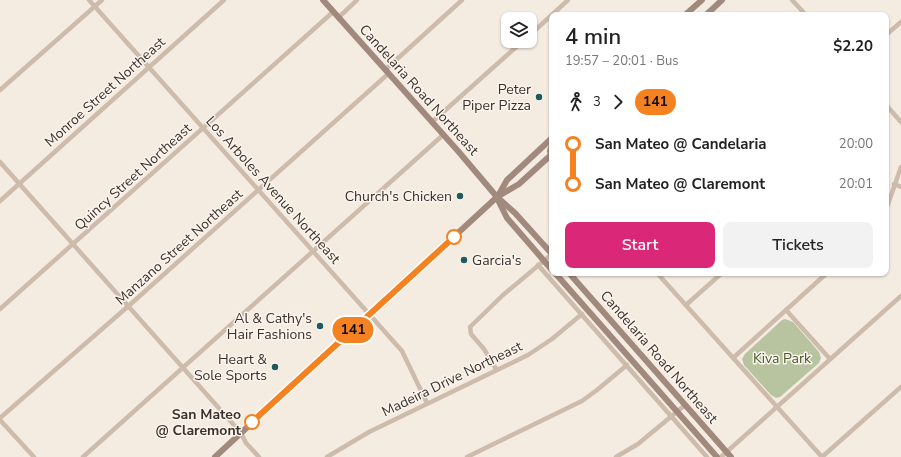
<!DOCTYPE html>
<html lang="en">
<head>
<meta charset="utf-8">
<style>
	:root { --surface:#fff; --page:#f2f2f2; --text:#222; --muted:#767676; --accent:#db2777 }
	body { margin:0; font-family:"Nunito Sans",sans-serif; background:var(--page); color:var(--text); height:100vh; display:flex; flex-direction:column; font-size:15px; white-space:nowrap }
	* { box-sizing:border-box; margin:0 }
	p { font-size:13px; color:var(--muted) }
	.icon { flex:none; width:22px; height:22px; fill:none; stroke:currentColor; stroke-width:2; stroke-linecap:round; stroke-linejoin:round }
	.map { position:relative; flex:1; overflow:hidden }
	.side { position:absolute; left:549px; top:12px; width:340px; height:264px; display:flex; flex-direction:column; background:var(--surface); border-radius:8px; box-shadow:0 1px 3px #0004 }
	.side>* { flex:none }
	.badge { padding:0 8px; border-radius:13px; font-size:14px; line-height:26px }
	.fabs { position:absolute; left:501px; top:12px; display:grid; gap:8px }
	.fabs a { display:grid; place-items:center; width:36px; height:36px; border-radius:8px; background:var(--surface); box-shadow:0 1px 3px #0004; font-size:20px }
	.map>.badge { position:absolute; translate:-50% -50%; box-shadow:0 0 0 2px #fff }
	.legs { display:flex; align-items:center; gap:6px; height:44px; padding:0 16px; font-size:13px }
	.legs p { margin-inline-start:auto }
	.overview { display:flex; align-items:center; justify-content:space-between; height:68px; padding:0 16px }
	h1 { font-size:22px; font-weight:600; line-height:30px }
	.primary-button { display:flex; gap:8px; margin-top:auto; padding:8px 16px }
	.primary-button a { flex:1; height:46px; border-radius:8px; background:var(--accent); color:#fff; font-size:16px; font-weight:600; line-height:46px; text-align:center }
	.primary-button a+a { background:var(--page); color:var(--text) }
	ul { padding:0 16px; list-style:none }
	li { display:flex; align-items:center; gap:14px; height:40px; font-size:15px }
	li i { display:grid; place-items:center; width:6px; height:100%; margin:0 5px; background:currentColor }
	li i::after { content:''; width:10px; height:10px; margin:-5px; border:3px solid; border-radius:50%; background:var(--surface) }
	li p { margin-inline-start:auto }
	li:first-child i { background:linear-gradient(#0000 50%,currentColor 0) }
	li:last-child i { background:linear-gradient(currentColor 50%,#0000 0) }
	.map>svg:first-child { display:block }
	.green { fill:#b8c4a0 }
	.lines { fill:none; stroke-linecap:round; stroke-linejoin:round }
	.street { stroke:#cdbbac; stroke-width:4.5 }
	.secondary { stroke:#a18a7d; stroke-width:6 }
	.line-1-casing { stroke:#fff; stroke-width:9 }
	.line-1 { stroke:#f58220; stroke-width:6 }
	.poi-dot { fill:#1f5a5e; stroke:#fbf5ee; stroke-width:1.5 }
	.stop-1-dot { fill:#fff; stroke:#f58220; stroke-width:2 }
	.labels { text-anchor:middle; dominant-baseline:central; stroke-width:3; stroke-linejoin:round; paint-order:stroke }
	.poi-label { font-size:14px; fill:#3b302b; stroke:#fbf5ee; text-anchor:end }
	.street-label { font-size:14px; fill:#3b302b; stroke:#fbf5ee }
	.park-label { font-size:14px; fill:#4a5a2e; stroke:#fbf5ee }
	.stop-label { font-size:14px; font-weight:bold; fill:#3b302b; stroke:#fbf5ee; text-anchor:end }
</style>
</head>
<body>
<div class="map">
<svg width="901" height="457" viewBox="0 0 901 457">
	<rect width="100%" height="100%" fill="#f4ebe1"/>
	<!-- green -->
	<path class="green" d="M785,319L793,322L819,352L821,358L819,363L780,397L776,398L771,395L744,365L742,359L745,354L782,320Z"/>
	<g class="lines">
		<!-- street -->
		<g class="street">
			<path d="M89,0L402,351L427,403"/>
			<path d="M792,0L806,15"/>
			<path d="M338,18L357,0"/>
			<path d="M530,35L568,0"/>
			<path d="M886,35L901,22"/>
			<path d="M385,70L462,0"/>
			<path d="M0,90L102,0"/>
			<path d="M886,105L901,122"/>
			<path d="M432,122L523,41"/>
			<path d="M0,162L241,433L246,443L259,457"/>
			<path d="M894,184L901,187"/>
			<path d="M0,201L224,0"/>
			<path d="M886,210L901,167"/>
			<path d="M538,265L707,457"/>
			<path d="M657,273L822,457"/>
			<path d="M686,305L722,273"/>
			<path d="M0,309L333,12"/>
			<path d="M786,310L830,359"/>
			<path d="M733,358L827,273"/>
			<path d="M496,369L484,349L471,334L470,327L503,295L552,254"/>
			<path d="M0,418L133,302L388,74"/>
			<path d="M0,420L34,457"/>
			<path d="M83,457L443,135"/>
			<path d="M327,457L369,432L528,355L552,339L582,314"/>
			<path d="M467,457L582,401L597,390L627,365"/>
			<path d="M616,457L638,444L685,405"/>
			<path d="M721,457L901,296"/>
			<path d="M822,457L901,387"/>
		</g>
		<!-- secondary -->
		<g class="secondary">
			<path d="M323,0L458,151L497,197L515,213L552,254"/>
			<path d="M685,15L702,0"/>
			<path d="M706,15L722,0"/>
			<path d="M551,155L550,151L552,145"/>
			<path d="M498,196L507,180L552,138"/>
			<path d="M498,200L507,218L552,270"/>
			<path d="M555,273L717,457"/>
			<path d="M569,273L731,457"/>
			<path d="M215,457L497,197L519,184L552,154"/>
		</g>
	</g>
	<g class="lines">
		<defs>
			<path id="line-1" d="M252,422L454,237"/>
		</defs>
		<!-- line-1 casing -->
		<use href="#line-1" class="line-1-casing"/>
		<!-- line-1 -->
		<use href="#line-1" class="line-1"/>
	</g>
	<!-- markers -->
	<g class="poi-dot">
		<circle cx="539" cy="97" r="4"/>
		<circle cx="460" cy="196" r="4"/>
		<circle cx="464" cy="260" r="4"/>
		<circle cx="320" cy="326" r="4"/>
		<circle cx="275" cy="367" r="4"/>
	</g>
	<g class="stop-1-dot">
		<circle cx="454" cy="237" r="7"/>
		<circle cx="252" cy="422" r="7"/>
	</g>
	<g class="labels">
		<!-- poi labels -->
		<g class="poi-label">
			<text x="531" y="89">Peter<tspan x="531" dy="16">Piper Pizza</tspan></text>
			<text x="452" y="196">Church's Chicken</text>
			<text x="472" y="260" text-anchor="start">Garcia's</text>
			<text x="312" y="318">Al &amp; Cathy's<tspan x="312" dy="16">Hair Fashions</tspan></text>
			<text x="267" y="359">Heart &amp;<tspan x="267" dy="16">Sole Sports</tspan></text>
		</g>
		<!-- street labels -->
		<g class="street-label">
			<text transform="translate(419 90) rotate(48)">Candelaria Road Northeast</text>
			<text transform="translate(105 92) rotate(-42)">Monroe Street Northeast</text>
			<text transform="translate(133 177) rotate(-42)">Quincy Street Northeast</text>
			<text transform="translate(273 190) rotate(48)">Los Arboles Avenue Northeast</text>
			<text transform="translate(179 247) rotate(-42)">Manzano Street Northeast</text>
			<text transform="translate(659 357) rotate(49)">Candelaria Road Northeast</text>
			<text transform="translate(452 379) rotate(-26)">Madeira Drive Northeast</text>
		</g>
		<!-- park labels -->
		<g class="park-label">
			<text x="782" y="358">Kiva Park</text>
		</g>
		<!-- stop labels -->
		<g class="stop-label">
			<text x="241" y="414">San Mateo<tspan x="241" dy="16">@ Claremont</tspan></text>
		</g>
	</g>
</svg>
<div class="fabs">
<a><svg class="icon" aria-label="layers" viewBox="0 0 24 24"><path d="M12 4l9 5-9 5-9-5zM3 14l9 5 9-5"/></svg></a>
</div>
<b class="badge" style="left:353px;top:330px;background:#f58220;color:#111">141</b>
<section class="side">
<div class="overview"><div><h1>4 min</h1><p>19:57 – 20:01 · Bus</p></div><b>$2.20</b></div>
<div class="legs"><svg class="icon" aria-label="walk" viewBox="0 0 24 24"><circle cx="13" cy="4" r="2"/><path d="M13 8l-2 6 4 7M11 14l-3 7M7 12l3-4h3l4 4"/></svg>3<svg class="icon" aria-label="forward" viewBox="0 0 24 24"><path d="M9 5l7 7-7 7"/></svg><b class="badge" style="background:#f58220;color:#111">141</b></div>
<ul>
<li><i style="color:#f58220"></i><b>San Mateo @ Candelaria</b><p>20:00</p></li>
<li><i style="color:#f58220"></i><b>San Mateo @ Claremont</b><p>20:01</p></li>
</ul>
<div class="primary-button"><a>Start</a><a>Tickets</a></div>
</section>
</div>
</body>
</html>
